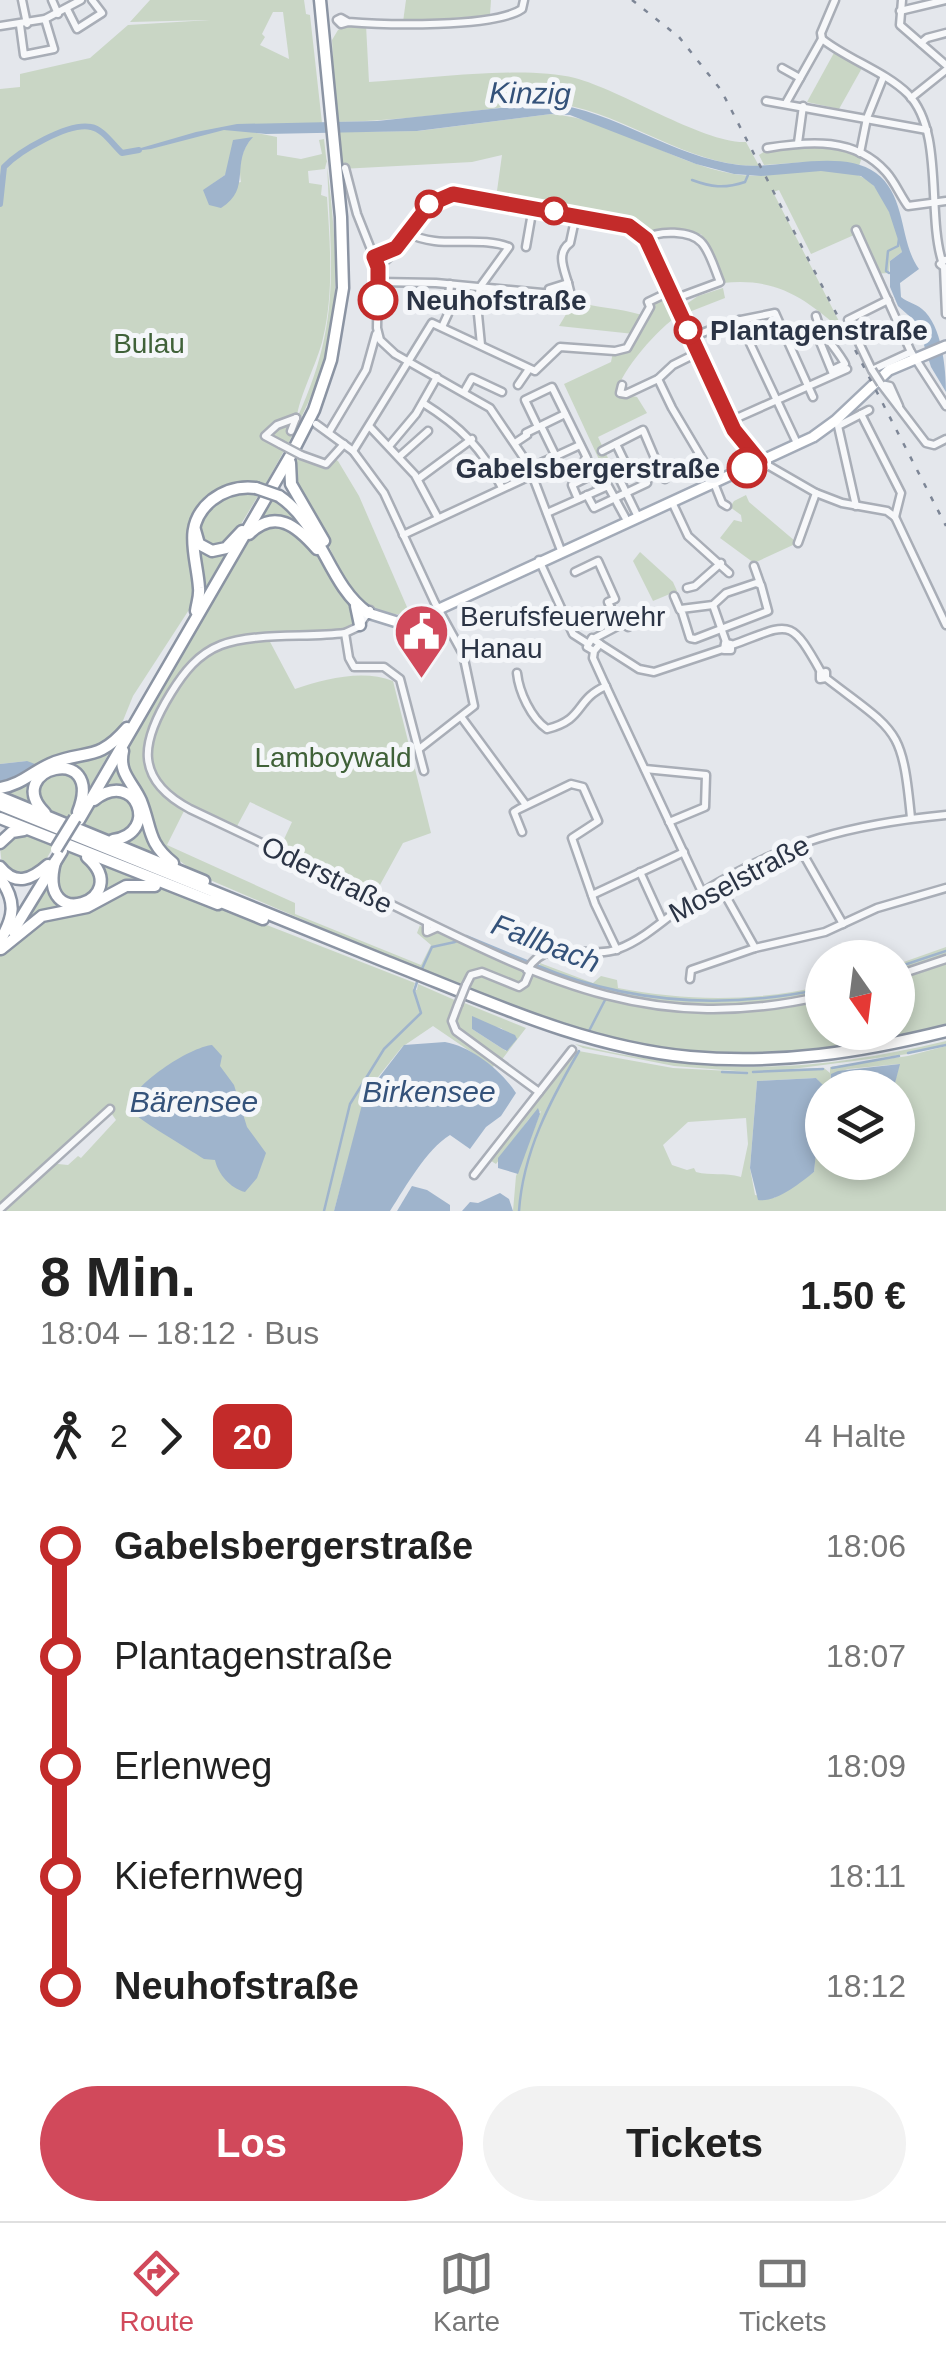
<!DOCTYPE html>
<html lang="de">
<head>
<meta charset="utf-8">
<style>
	:root { --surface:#fff; --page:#f2f2f2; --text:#222; --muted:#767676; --line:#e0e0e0; --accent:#d1495b }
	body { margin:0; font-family:Helvetica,sans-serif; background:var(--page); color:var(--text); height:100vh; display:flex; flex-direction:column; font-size:38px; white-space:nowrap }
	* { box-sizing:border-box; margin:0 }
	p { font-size:32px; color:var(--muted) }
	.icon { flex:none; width:55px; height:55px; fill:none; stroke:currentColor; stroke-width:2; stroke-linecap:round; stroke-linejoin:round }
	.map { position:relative; height:1211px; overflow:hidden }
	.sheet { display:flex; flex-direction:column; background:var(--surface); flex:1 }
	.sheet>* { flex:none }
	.badge { padding:0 20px; border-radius:15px; font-size:35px; line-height:65px }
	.needle { width:65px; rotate:166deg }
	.buttons { position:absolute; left:805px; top:940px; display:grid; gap:20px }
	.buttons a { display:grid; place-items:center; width:110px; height:110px; border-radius:50%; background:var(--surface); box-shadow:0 5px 15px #0003; font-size:50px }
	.map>.badge { position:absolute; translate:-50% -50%; box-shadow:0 0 0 5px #fff }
	.legs { display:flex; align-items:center; gap:15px; height:110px; padding:0 40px; font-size:32px }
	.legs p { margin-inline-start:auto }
	.summary { display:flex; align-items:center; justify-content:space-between; height:170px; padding:0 40px }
	h1 { font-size:55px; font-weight:700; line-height:75px }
	.action { display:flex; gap:20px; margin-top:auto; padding:20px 40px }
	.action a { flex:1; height:115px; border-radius:60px; background:var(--accent); color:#fff; font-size:40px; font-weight:700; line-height:115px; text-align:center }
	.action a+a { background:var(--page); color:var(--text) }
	ul { padding:0 40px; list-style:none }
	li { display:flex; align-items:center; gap:35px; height:110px; font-size:38px }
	li i { display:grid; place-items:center; width:15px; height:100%; margin:0 12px; background:currentColor }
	li i::after { content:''; width:25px; height:25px; margin:-12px; border:8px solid; border-radius:50%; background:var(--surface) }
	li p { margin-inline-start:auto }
	li:first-child i { background:linear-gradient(#0000 50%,currentColor 0) }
	li:last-child i { background:linear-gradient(currentColor 50%,#0000 0) }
	.menu { display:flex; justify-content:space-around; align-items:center; height:140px; border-top:2px solid var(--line); background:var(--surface); font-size:28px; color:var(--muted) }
	.menu a { display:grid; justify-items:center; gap:5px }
	.menu .on { color:var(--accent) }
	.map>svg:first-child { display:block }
	.green { fill:#c9d6c5; fill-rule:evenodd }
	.water { fill:#9fb4cc }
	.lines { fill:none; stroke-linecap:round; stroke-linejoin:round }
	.stream { stroke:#9fb4cc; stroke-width:2.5 }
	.river { stroke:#9fb4cc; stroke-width:6 }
	.minor-casing { stroke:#a9aeb7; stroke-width:11 }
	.major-casing { stroke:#a3abb8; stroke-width:14 }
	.highway-casing { stroke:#8b94a3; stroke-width:15 }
	.minor { stroke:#f7f8fa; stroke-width:6 }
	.major { stroke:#fff; stroke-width:9 }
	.highway { stroke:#fff; stroke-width:10 }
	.rail { stroke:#7d8696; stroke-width:2.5; stroke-dasharray:5 10; stroke-linecap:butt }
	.minor-bridge-casing { stroke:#a9aeb7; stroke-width:11; stroke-linecap:butt }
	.highway-bridge-casing { stroke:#8b94a3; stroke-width:15; stroke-linecap:butt }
	.minor-bridge { stroke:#f7f8fa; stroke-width:6 }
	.highway-bridge { stroke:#fff; stroke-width:10 }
	.line-1-casing { stroke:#fff; stroke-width:22 }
	.line-1 { stroke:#c32b2a; stroke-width:15 }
	.stop-1-dot { fill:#fff; stroke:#c32b2a; stroke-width:5 }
	.labels { text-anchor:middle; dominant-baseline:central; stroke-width:10; stroke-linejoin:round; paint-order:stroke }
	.stop-label { font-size:28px; font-weight:bold; fill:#2b3445; stroke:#f4f6f9; text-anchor:start }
	.park-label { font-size:28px; fill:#3f6138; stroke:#f4f6f9 }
	.poi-label { font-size:28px; fill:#2b3445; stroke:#f4f6f9; text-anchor:start }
	.street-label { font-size:28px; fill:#2b3445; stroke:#f4f6f9 }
	.water-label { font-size:30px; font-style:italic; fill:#34527a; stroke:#f4f6f9 }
</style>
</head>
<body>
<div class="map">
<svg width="946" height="1211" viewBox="0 0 946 1211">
	<rect width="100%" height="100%" fill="#e4e7ec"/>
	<!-- green -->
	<g class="green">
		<path d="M150,0H304L306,14L310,15L322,123C294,125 264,122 237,129L277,137V155L301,159L322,154L319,140L324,139C332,210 345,289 324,361C315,391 301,418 287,446L263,436L285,449L264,487L220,492C206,512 184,533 190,558C193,573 197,583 196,599L133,696L120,728L97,748L0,785V781L14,778L27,761L0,764V89L20,87V74L90,58L128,25L210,20L130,22ZM273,12H283L289,59L260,45L265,37L262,34ZM252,137C241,153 238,163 241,182L204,190L225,175ZM327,159C330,262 343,319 297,418C298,398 318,362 323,338C334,292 330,244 327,197L321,195L322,185L309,183L308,171L325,169Z"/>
		<path d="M406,0H491L490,15L403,22Z"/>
		<path d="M350,24L366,25L369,82C426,79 522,65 575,78C621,90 705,144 746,142L759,166C688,167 629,115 560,104C537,100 514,106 491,109C439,115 388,121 336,122L332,40L338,30Z"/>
		<path d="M835,51L862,68L839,109L807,102Z"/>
		<path d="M551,114C615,119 670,163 734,174C775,182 825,158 864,178C883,186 899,233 902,252L890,261L889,273L872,274L854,235L811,254L779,190L773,192L845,333C806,299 778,277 723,283L701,234H656L596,216L496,198L502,155L472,162L341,169L340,132L418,131Z"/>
		<path d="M801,144L844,148L862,157L859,166L807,162L764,165L759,155L768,149Z"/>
		<path d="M723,288L725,298L684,314L682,307L698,296Z"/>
		<path d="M669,296L679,315C659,327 621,371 616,393L637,397L647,413L598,437L617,477L609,481L564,384L611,362L613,352L631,347L652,308L650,303Z"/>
		<path d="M574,301C597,308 619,308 642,315L634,334L559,326Z"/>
		<path d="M296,455L321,465L333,458L338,461L359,496L410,614C349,619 341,565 318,524C305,501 284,483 296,455Z"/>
		<path d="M233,491H261L229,544L207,548L196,525L203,512Z"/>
		<path d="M272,495L283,501L321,551L298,528L256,525Z"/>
		<path d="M746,495L749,502L795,541L793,545L754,563L720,538L734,520L742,522L741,515L730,507L734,501Z"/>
		<path d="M273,521L302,535L327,564L359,620L344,632L268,638L295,689C324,679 363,669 393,681L431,833L403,843L375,894L279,850L292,822L250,802L236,828L187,805L167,845L295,903V914L421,965L431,945L417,933L420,925L428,935L439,931L528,973L519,986L481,970L470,973L462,988L203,877C152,846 134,812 125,752L251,533Z"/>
		<path d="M199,546L229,547L199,600Z"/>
		<path d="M640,552L673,582L677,591L653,601L633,561Z"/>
		<path d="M114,744L86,794L76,771L36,777L41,812L0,796V790L42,769Z"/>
		<path d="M120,758L169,862L118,843L137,830L132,795L98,794Z"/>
		<path d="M64,769L81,784L76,810L67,823L52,815L35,793L38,782Z"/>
		<path d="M108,793L132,799L137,824L114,838L81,827L96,801Z"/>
		<path d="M24,833L55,844L44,863L23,878L2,866L0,847L5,839Z"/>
		<path d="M69,849L96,868V891L75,902L57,889L56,873Z"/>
		<path d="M94,858L153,882C112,882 117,893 85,905C64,913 44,910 23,923L49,881C58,930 127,900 94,858Z"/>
		<path d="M154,887L203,900L415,983L413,989L417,990L418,984L457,1001L450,1017L451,1028L496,1062L493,1067L433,1026L402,1047L367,1091L334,1211H0V956C35,911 99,894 154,887ZM107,1107L116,1120L81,1158L78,1156L68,1165L48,1163Z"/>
		<path d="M946,947V958L898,973V964Z"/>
		<path d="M946,961V1028C904,1036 861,1049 818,1054C690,1068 584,1036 467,990L473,975C493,969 504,992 524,989L531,975C588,995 645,1011 706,1010C745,1010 784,1003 822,998V1032H898V977Z"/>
		<path d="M540,963L593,983L601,976L617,980L618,988C686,1001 754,1002 822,986V995C754,1007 683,1011 615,998C590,993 565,981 541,973Z"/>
		<path d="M462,1002L526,1028L500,1062L457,1030L454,1021ZM472,1024L501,1028L516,1039L506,1051L472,1029Z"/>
		<path d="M946,1041V1044L908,1054L792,1069L824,1068L830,1073V1067L908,1056L946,1046V1211H513L516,1176L541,1111L529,1119L496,1164L488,1159L573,1050L673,1068L749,1072L674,1066L583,1048L575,1044C711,1077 811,1073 946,1041ZM899,1064L894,1087L898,1088V1162H822V1088L829,1087L831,1075L848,1069ZM816,1078L822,1085L814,1172L774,1198L755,1195L750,1168L757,1081ZM746,1118L748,1144L741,1177C724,1172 711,1176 696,1172L694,1168L687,1170L672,1165L663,1145L688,1122Z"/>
	</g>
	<!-- water -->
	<g class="water">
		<path d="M549,103C616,111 672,157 739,165C778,170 842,148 876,173C907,196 899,242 919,269L900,283L901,297C908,303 915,303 922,309C942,325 946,369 946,392L931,367L917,323L898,306L890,287V261L902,252L889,212L874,186L861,176L821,171L761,176L734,174L696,164L570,115L551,114L417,131L266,134L224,130L151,149L127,152L196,132L237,124L377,121Z"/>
		<path d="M253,137C229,163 253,188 221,208L209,205L203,190L225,175L233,140Z"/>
		<path d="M27,761L35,764L14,778L0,781V764Z"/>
		<path d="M472,1016L515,1035L517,1039L507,1051L503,1049L472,1029Z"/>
		<path d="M445,1042C472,1047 501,1070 516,1093L501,1116L486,1127L470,1149L450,1135C426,1150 407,1185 390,1211H334L364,1097L404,1045Z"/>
		<path d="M212,1045L222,1056L220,1066L234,1085L247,1127L266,1153L257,1178L245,1192C230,1188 218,1174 215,1160L204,1159C189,1149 135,1118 128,1108C131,1085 190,1047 212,1045Z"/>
		<path d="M900,1064L894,1087H830L831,1074L838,1071Z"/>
		<path d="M816,1078L823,1085L814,1172C800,1183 776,1203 758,1200L750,1168L757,1081Z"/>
		<path d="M538,1108L540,1114L518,1174L498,1168V1158Z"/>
		<path d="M412,1186L427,1190L450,1205V1211H397Z"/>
		<path d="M500,1193L509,1199L513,1211H462L470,1202L478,1203Z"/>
	</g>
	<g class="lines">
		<!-- stream -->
		<g class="stream">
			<path d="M692,180C711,187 724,189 745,182L748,175"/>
			<path d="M889,273L886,271L888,251L898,246L899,239"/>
			<path d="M536,965C628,1004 726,1009 822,989"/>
			<path d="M898,967L946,951"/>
			<path d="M421,971L432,947L455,942L466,936L529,962"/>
			<path d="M589,1031L605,1000"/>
			<path d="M908,1053L946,1045"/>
			<path d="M832,1068L899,1056"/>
			<path d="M722,1072L747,1073"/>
			<path d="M753,1072L823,1069"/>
			<path d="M324,1211L350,1104L384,1049L421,1013L414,991L418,979"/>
			<path d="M519,1211C523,1152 550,1101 579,1051"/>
		</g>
		<!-- river -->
		<path class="river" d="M0,204L4,167C19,151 69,122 91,127C103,129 113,145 122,153L139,150"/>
		<defs>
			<g id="minor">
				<path d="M22,0L27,24"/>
				<path d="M52,0L58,14"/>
				<path d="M902,0L900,25L946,65"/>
				<path d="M67,9L77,29L102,13L92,0"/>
				<path d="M900,11L946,0"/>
				<path d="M348,22L341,18L337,20L341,24L348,22C384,25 494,28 522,9L524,0"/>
				<path d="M20,25L24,55L54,49L45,19"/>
				<path d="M0,26L45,19L81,0"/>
				<path d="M822,39C847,59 886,72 908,94C944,131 927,213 942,261"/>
				<path d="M921,43L927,38L946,33"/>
				<path d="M782,68L800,78"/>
				<path d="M911,98L946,70"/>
				<path d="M766,101L927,130"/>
				<path d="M786,103L822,39L821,33L835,0"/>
				<path d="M798,143L803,106"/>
				<path d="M767,148C809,141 855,137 886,172C895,182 900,195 908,206L946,201"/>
				<path d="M860,153L867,118L883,78"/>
				<path d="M345,168L357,214L378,267L377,328L380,340L395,354L490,408L528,464L562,553"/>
				<path d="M856,230L911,352L946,406"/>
				<path d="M408,233C439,250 478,235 509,247L480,287L477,304L481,345"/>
				<path d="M646,239C658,230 691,230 702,243C710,252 715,270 720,282L674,299"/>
				<path d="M526,247L533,207"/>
				<path d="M945,260L940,264L944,267L946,314"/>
				<path d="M378,267L394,253L428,206L451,194L629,226L646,239L734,430L757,459L816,493L842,503L887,511L895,517"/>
				<path d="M378,282L436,283L553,294L570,291L568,283"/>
				<path d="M568,283C564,269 556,253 570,243L576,215"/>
				<path d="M549,294V289L568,283"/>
				<path d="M888,300L848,320L872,370L911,352"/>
				<path d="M816,316C820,334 836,347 845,364L832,370"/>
				<path d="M739,320L796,441"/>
				<path d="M442,327L448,314L450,284"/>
				<path d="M692,337L731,322L775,313L813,397"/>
				<path d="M829,338L820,342L833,374"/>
				<path d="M699,352L673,365L658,379L672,408L716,482"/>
				<path d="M881,384L926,443L934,445L946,439"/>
				<path d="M881,384L890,386L899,406"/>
				<path d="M518,385L529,369"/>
				<path d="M622,385L620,393L626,394L658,379"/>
				<path d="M464,392L472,378L502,392"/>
				<path d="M423,403C460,426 483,449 502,488"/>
				<path d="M861,414L901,493L895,517"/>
				<path d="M730,421L847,369"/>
				<path d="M316,424L353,451L384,493L435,603L463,654L474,706L419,749"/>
				<path d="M541,426L562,469"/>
				<path d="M370,427L415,475L438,518"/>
				<path d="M538,427L525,400L552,387L587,458"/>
				<path d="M291,431L296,418"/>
				<path d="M329,432L366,370L376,334"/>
				<path d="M515,443L527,435L526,433L565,414"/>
				<path d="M280,444L265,436L277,425L296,418"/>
				<path d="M616,444L631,475"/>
				<path d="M390,445L416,414L437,377"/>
				<path d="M353,451L432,323L535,371L560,347L615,351L627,348L650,307L648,302L671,291"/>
				<path d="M602,451L643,430L657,463L620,480L638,517"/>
				<path d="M301,455L326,464L344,444"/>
				<path d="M400,456L428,431"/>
				<path d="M585,459L599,489"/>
				<path d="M543,462L549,475"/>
				<path d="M530,468L580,445"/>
				<path d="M418,479L472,439"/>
				<path d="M714,483L722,503L727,506"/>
				<path d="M587,495L594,508L647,483L645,480L661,472L665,479"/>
				<path d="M578,499L572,485L592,475"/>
				<path d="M672,502L688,536L729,573"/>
				<path d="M856,506L838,426L869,410"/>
				<path d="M547,513L608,486L625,517"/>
				<path d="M895,517L946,625"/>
				<path d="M403,535L532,475"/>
				<path d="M798,543L816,493"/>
				<path d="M539,560L573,634L587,643"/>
				<path d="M754,566L760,583"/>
				<path d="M575,572L598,561L615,599L608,602L619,624"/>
				<path d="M756,583L761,585L768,611L695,639L690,638L681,609L713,605L726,593Z"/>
				<path d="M687,588L695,586L721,563"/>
				<path d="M674,596L680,610"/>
				<path d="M713,605L726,642"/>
				<path d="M370,610L358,627L345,633C307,638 256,632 221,645C198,654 184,672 171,693C142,740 132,778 190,809C254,840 318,869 382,900C536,975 644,1037 822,996"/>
				<path d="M345,633L349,658L354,667H384L400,679L424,771"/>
				<path d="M595,638L631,619L635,623L628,627L622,623"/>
				<path d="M725,643L731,644V650H724Z"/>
				<path d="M600,644L639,669L654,672L723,649"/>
				<path d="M732,645C790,624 789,615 821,672"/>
				<path d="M594,651L600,644L592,638L587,647L594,651L593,658L603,680L702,892"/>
				<path d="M517,673C519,692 531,718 547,729C586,719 574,700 606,686"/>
				<path d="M826,678L820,679V673L826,672V678C897,733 902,725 911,818"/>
				<path d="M462,718L526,805"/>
				<path d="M645,769L706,775L705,807L669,822"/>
				<path d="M522,832L514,812L519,809L571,784L583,787L598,821L572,838L595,904L617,950"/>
				<path d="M798,845L843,924"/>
				<path d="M640,872L662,920"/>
				<path d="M719,884L755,948"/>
				<path d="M592,895L684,852"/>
				<path d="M427,923V932L436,928"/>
				<path d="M527,970C549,934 586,961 618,949C648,938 674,910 701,893C782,842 852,824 946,815"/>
				<path d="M898,975L946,959"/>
				<path d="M690,979L691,970L755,948L825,932L877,908L946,888"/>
				<path d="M466,985L471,975L482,972L519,987L525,983L530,971"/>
				<path d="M458,1005L452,1021L456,1031L539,1092"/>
				<path d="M474,1175L572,1050"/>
				<path d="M0,1209L110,1109"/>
			</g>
			<path id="major" d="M368,613L397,622L426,615L813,437L835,421L889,370L946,346"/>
			<g id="highway">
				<path d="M290,463L291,484L324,541"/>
				<path d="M279,496C322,525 328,585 368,613"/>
				<path d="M195,530L199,544L212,551L226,548L242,531"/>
				<path d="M249,534C275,508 297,526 317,549"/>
				<path d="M356,606L360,625"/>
				<path d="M196,611C197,603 200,596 199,588C197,556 181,525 212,500C225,490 240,486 256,488"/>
				<path d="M123,751C118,774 133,782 141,801C152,829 147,842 173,863"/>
				<path d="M0,788C21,785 32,772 50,764C85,749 97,763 127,728"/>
				<path d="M0,797L204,881"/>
				<path d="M94,800C136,767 161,833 113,840"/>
				<path d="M0,805C129,858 258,910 387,962C487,1001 583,1047 690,1057C778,1065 861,1052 946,1031"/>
				<path d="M45,813C0,769 106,740 78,812"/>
				<path d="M0,818L218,904"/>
				<path d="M79,820L292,453L314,410L331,360L343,288L341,217L320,0"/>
				<path d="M0,843L12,832L24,830"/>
				<path d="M55,862C36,935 136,900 87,857"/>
				<path d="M0,867C16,887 32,879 48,865"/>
				<path d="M0,878C17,902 14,917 0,941"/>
				<path d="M214,899L263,919"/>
				<path d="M13,931L62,851"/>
				<path d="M1,949L42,916L87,907L126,886H155"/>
			</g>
		</defs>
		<!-- minor casing -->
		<use href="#minor" class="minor-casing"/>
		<!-- major casing -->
		<use href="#major" class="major-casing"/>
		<!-- highway casing -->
		<use href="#highway" class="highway-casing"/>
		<!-- minor -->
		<use href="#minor" class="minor"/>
		<!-- major -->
		<use href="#major" class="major"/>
		<!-- highway -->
		<use href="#highway" class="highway"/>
		<!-- rail -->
		<path class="rail" d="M632,0L679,37L721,90L946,526"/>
		<defs>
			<g id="minor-bridge">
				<path d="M872,370L881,384"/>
				<path d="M280,444L301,455"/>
				<path d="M458,1005L466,985"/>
			</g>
			<g id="highway-bridge">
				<path d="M256,488L279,496"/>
				<path d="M56,849L75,818"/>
			</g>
		</defs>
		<!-- minor-bridge casing -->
		<use href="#minor-bridge" class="minor-bridge-casing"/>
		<!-- highway-bridge casing -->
		<use href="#highway-bridge" class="highway-bridge-casing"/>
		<!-- minor-bridge -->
		<use href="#minor-bridge" class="minor-bridge"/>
		<!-- highway-bridge -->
		<use href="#highway-bridge" class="highway-bridge"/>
	</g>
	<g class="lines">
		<defs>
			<path id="line-1" d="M378,300V267L374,257L396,248L430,204L453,194L629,226L646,239L734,430L760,462L747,468"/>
		</defs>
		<!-- line-1 casing -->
		<use href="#line-1" class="line-1-casing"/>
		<!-- line-1 -->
		<use href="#line-1" class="line-1"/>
	</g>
	<!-- icons -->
	<defs>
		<symbol id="civic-pin" viewBox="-11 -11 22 30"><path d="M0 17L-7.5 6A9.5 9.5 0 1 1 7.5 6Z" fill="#d1495b" stroke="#f4f6f9"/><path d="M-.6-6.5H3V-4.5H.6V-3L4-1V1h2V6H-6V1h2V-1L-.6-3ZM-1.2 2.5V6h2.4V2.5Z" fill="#fff"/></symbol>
	</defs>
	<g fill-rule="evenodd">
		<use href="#civic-pin" x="390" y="600" width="63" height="86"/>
	</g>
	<!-- markers -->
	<g class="stop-1-dot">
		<circle cx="429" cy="204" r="12"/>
		<circle cx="554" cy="211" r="12"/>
		<circle cx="378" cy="300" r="18"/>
		<circle cx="688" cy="330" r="12"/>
		<circle cx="747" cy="468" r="18"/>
	</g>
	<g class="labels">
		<!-- stop labels -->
		<g class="stop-label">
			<text x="406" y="300">Neuhofstraße</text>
			<text x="710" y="330">Plantagenstraße</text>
			<text x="720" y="468" text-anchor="end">Gabelsbergerstraße</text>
		</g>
		<!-- park labels -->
		<g class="park-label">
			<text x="149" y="343">Bulau</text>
			<text x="333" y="757">Lamboywald</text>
		</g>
		<!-- poi labels -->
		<g class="poi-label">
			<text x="460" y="616">Berufsfeuerwehr<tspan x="460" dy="32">Hanau</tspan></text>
		</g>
		<!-- street labels -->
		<g class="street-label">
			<text transform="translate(327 875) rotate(26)">Oderstraße</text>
			<text transform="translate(739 879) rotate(-28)">Moselstraße</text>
		</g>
		<!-- water labels -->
		<g class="water-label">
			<text transform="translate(530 93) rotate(1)">Kinzig</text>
			<text transform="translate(546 943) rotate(21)">Fallbach</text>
			<text x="429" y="1091">Birkensee</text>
			<text x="194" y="1101">Bärensee</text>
		</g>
	</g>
</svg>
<div class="buttons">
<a><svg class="needle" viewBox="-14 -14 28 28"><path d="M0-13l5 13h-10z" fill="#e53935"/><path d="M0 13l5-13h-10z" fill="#767676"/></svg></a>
<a><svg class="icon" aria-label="layers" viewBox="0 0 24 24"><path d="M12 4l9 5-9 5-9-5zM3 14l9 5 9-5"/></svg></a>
</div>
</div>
<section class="sheet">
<div class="summary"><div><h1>8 Min.</h1><p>18:04 – 18:12 · Bus</p></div><b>1.50 €</b></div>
<div class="legs"><svg class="icon" aria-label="walk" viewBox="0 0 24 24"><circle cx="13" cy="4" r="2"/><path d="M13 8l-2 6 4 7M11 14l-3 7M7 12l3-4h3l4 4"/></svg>2<svg class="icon" aria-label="forward" viewBox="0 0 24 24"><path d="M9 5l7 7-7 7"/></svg><b class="badge" style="background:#c32b2a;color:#fff">20</b><p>4 Halte</p></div>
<ul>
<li><i style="color:#c32b2a"></i><b>Gabelsbergerstraße</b><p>18:06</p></li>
<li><i style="color:#c32b2a"></i><span>Plantagenstraße</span><p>18:07</p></li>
<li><i style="color:#c32b2a"></i><span>Erlenweg</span><p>18:09</p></li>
<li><i style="color:#c32b2a"></i><span>Kiefernweg</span><p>18:11</p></li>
<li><i style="color:#c32b2a"></i><b>Neuhofstraße</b><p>18:12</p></li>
</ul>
<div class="action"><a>Los</a><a>Tickets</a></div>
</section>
<nav class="menu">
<a class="on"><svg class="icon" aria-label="directions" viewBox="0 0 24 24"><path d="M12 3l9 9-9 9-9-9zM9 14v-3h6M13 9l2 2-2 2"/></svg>Route</a>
<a><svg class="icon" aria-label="map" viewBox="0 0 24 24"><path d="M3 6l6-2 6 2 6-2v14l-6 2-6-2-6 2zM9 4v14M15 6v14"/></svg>Karte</a>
<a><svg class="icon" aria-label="tickets" viewBox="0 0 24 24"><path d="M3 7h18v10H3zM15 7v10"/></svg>Tickets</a>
</nav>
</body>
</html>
